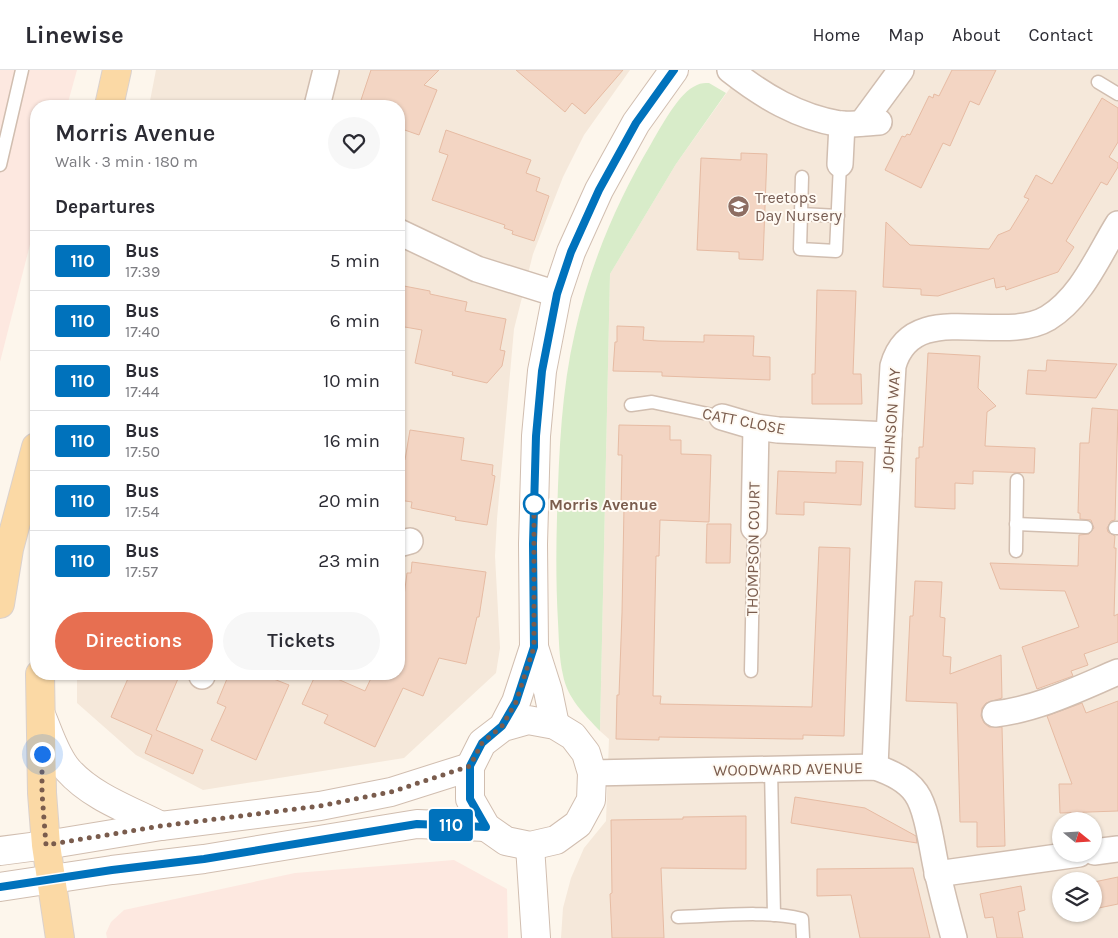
<!DOCTYPE html>
<html lang="en">
<head>
<meta charset="utf-8">
<style>
	:root { --surface:#fff; --page:#f7f7f7; --text:#2b2b33; --muted:#7c7c81; --line:#e1e1e2; --accent:#e76f51 }
	body { margin:0; font-family:Karla,sans-serif; background:var(--page); color:var(--text); height:100vh; display:flex; flex-direction:column; font-size:19px; white-space:nowrap }
	* { box-sizing:border-box; margin:0 }
	p { font-size:16px; color:var(--muted) }
	.icon { flex:none; width:28px; height:28px; fill:none; stroke:currentColor; stroke-width:2; stroke-linecap:round; stroke-linejoin:round }
	.map { position:relative; flex:1; overflow:hidden }
	.panel { position:absolute; left:30px; top:30px; width:375px; height:580px; display:flex; flex-direction:column; background:var(--surface); border-radius:20px; box-shadow:0 1px 4px #0004 }
	.panel>* { flex:none }
	.badge { padding:0 10px; border-radius:4px; font-size:18px; line-height:32px }
	.needle { width:32px; rotate:108deg }
	.controls { position:absolute; left:1052px; top:742px; display:grid; gap:10px }
	.controls a { display:grid; place-items:center; width:50px; height:50px; border-radius:50%; background:var(--surface); box-shadow:0 1px 4px #0004; font-size:25px }
	.you { position:absolute; width:25px; height:25px; margin:-12px; border:4px solid #fff; border-radius:50%; background:#1a73e8; box-shadow:0 0 0 8px #1a73e833 }
	.map>.badge { position:absolute; translate:-50% -50%; box-shadow:0 0 0 2px #fff }
	h2 { padding:0 25px; font-size:19px; line-height:45px }
	.round { display:grid; place-items:center; flex:none; width:52px; height:52px; border-radius:26px; background:var(--page) }
	.headline { display:flex; align-items:center; justify-content:space-between; height:85px; padding:0 25px }
	h1 { font-size:24px; font-weight:600; line-height:38px }
	.cta { display:flex; gap:10px; margin-top:auto; padding:10px 25px }
	.cta a { flex:1; height:58px; border-radius:30px; background:var(--accent); color:#fff; font-size:20px; font-weight:600; line-height:58px; text-align:center }
	.cta a+a { background:var(--page); color:var(--text) }
	ul { padding:0; list-style:none }
	li { display:flex; align-items:center; gap:15px; height:60px; padding:0 25px; border-top:1px solid var(--line) }
	li div { flex:1 }
	li b { display:block; font-size:19px }
	li em { font-style:normal }
	li .badge { min-width:55px; font-weight:700; text-align:center }
	header { display:flex; align-items:center; gap:30px; box-sizing:border-box; height:70px; padding:0 25px; background:var(--surface); border-bottom:1px solid var(--line) }
	header strong { font-size:24px }
	nav { display:flex; gap:28px; margin-inline-start:auto; font-size:18px }
	.map>svg:first-child { display:block }
	.residential { fill:#f5e8da; fill-rule:evenodd }
	.commercial { fill:#fde8e0 }
	.green { fill:#d8ecc9 }
	.building { fill:#f3d5c3; stroke:#e6bba3 }
	.lines { fill:none; stroke-linecap:round; stroke-linejoin:round }
	.service-casing { stroke:#d1beb0; stroke-width:15 }
	.minor-casing { stroke:#d1beb0; stroke-width:28 }
	.tertiary-casing { stroke:#d1beb0; stroke-width:30 }
	.primary-casing { stroke:#dad1cd; stroke-width:30 }
	.service { stroke:#fff; stroke-width:12 }
	.minor { stroke:#fff; stroke-width:25 }
	.tertiary { stroke:#fff; stroke-width:28 }
	.primary { stroke:#fbd9a5; stroke-width:28 }
	.line-casing { stroke:#fff; stroke-width:11 }
	.line { stroke:#0072bc; stroke-width:8 }
	.walk { stroke:#7a5c4d; stroke-width:5; stroke-dasharray:0 9 }
	.stop-dot { fill:#fff; stroke:#0072bc; stroke-width:2.5 }
	.labels { text-anchor:middle; dominant-baseline:central; stroke-width:4; stroke-linejoin:round; paint-order:stroke }
	.education-label { font-size:16px; fill:#785e54; stroke:#fffaf3; text-anchor:start }
	.street-label { font-size:16px; fill:#7a5c4d; stroke:#fffaf3 }
	.stop-label { font-size:16px; font-weight:bold; fill:#7a5c4d; stroke:#fffaf3; text-anchor:start }
</style>
</head>
<body>
<header>
<strong>Linewise</strong>
<nav><a>Home</a><a>Map</a><a>About</a><a>Contact</a></nav>
</header>
<div class="map">
<svg width="1118" height="868" viewBox="0 0 1118 868">
	<rect width="100%" height="100%" fill="#fdf6ec"/>
	<!-- residential -->
	<g class="residential">
		<path d="M156,0H630L584,65L563,107L533,184L514,259L497,449L495,486L500,578L496,603L404,688L203,720L136,685L77,633V604H399V36H149Z"/>
		<path d="M743,0H1118V868H561L563,838L571,808L584,778L606,751L609,669L600,661L610,204L676,94ZM1061,751H1094V784H1061ZM1061,811H1094V844H1061Z"/>
	</g>
	<!-- commercial -->
	<g class="commercial">
		<path d="M0,0H77L67,36H36V151L0,292Z"/>
		<path d="M454,790L507,819L508,868H107L106,863L111,852L124,840L295,803Z"/>
	</g>
	<!-- green -->
	<path class="green" d="M709,13L726,23L676,94L610,204L600,661C585,645 567,628 563,605C559,588 559,570 558,552C556,517 556,482 557,447C559,385 561,322 575,262C590,195 616,133 651,74C661,57 679,22 697,15C701,13 705,13 709,13Z"/>
	<!-- building -->
	<g class="building">
		<path d="M371,0H439L424,15L437,20L419,65L399,58V36H359Z"/>
		<path d="M516,0H623L585,44L572,33L565,42Z"/>
		<path d="M952,0H996L979,35L970,31L950,76L943,73L921,118L885,100L902,66L905,67L907,64L910,65L929,26L933,28L934,24L939,26Z"/>
		<path d="M1102,28L1118,38V72L1109,87L1118,93V97L1107,115L1101,112L1066,171L1074,177L1058,202L1006,220L1005,216L996,218L994,208L938,226L921,225V219L883,217L886,152L910,175L989,179L998,165L1010,160L1029,129L1024,127L1036,105L1052,114Z"/>
		<path d="M446,60L531,90L526,103L540,108L536,121L549,126L534,171L512,164L513,161L504,158L505,155L432,130L448,85L439,82Z"/>
		<path d="M741,83L767,84L763,190L739,189V182L697,180L701,88L741,90Z"/>
		<path d="M404,216L430,221V224L467,232L465,241L506,249L500,280L505,281L502,296L487,313L452,305L453,302L415,293L422,260L399,256V242Z"/>
		<path d="M817,220L856,221L853,304H861L862,334H812V304H815Z"/>
		<path d="M617,256L644,257L643,270L658,271L704,272V265L754,266L753,286L770,287V310L662,306V302L613,301L615,272H617Z"/>
		<path d="M928,283L980,286L978,318L996,336L987,342L985,376L1035,378L1034,403L973,401V414L955,413V439L915,437L916,388H919V377H923Z"/>
		<path d="M1047,290L1117,294L1096,328L1026,324L1028,300L1046,301Z"/>
		<path d="M1092,338L1118,340L1115,450L1111,451L1107,458L1108,462L1115,466L1114,478H1116L1114,546L1118,544V572L1084,584L1088,595L1071,601L1073,606L1037,619L1022,577L1079,557L1065,521L1000,519L990,493L1078,496L1079,465L1089,464L1094,458L1091,450L1080,449V443H1078L1080,373H1089Z"/>
		<path d="M619,355L670,356V370H681V384L711,385L709,452L660,450L659,486H656L653,626H661L660,634L812,637L819,477L850,478L844,666L803,665V669H791L659,667V670L616,669L617,625H619L622,543L624,437H621L622,385H618Z"/>
		<path d="M410,360L464,368L461,390L493,395L492,405L495,406L487,455L455,450L456,447L411,438L412,432L399,430V389L405,390Z"/>
		<path d="M836,391L863,392L861,435L804,432V445L776,444L778,401L836,403Z"/>
		<path d="M707,454H731L730,493H706Z"/>
		<path d="M412,492L486,502L479,547H477L466,594L439,588L423,626L403,618L375,677L324,653L328,645L302,634L316,604H326L365,621L373,604H399V565L407,503H411Z"/>
		<path d="M915,511L942,512L940,547L945,548L943,586L951,587L950,604L1001,585L1002,628L986,633L982,638L981,646L984,653L989,657H1002L1005,776L977,777V752H960L957,633L906,631L910,546H913Z"/>
		<path d="M130,604H180L156,660L203,680L193,704L145,683L152,665L111,647Z"/>
		<path d="M229,604H261L289,615L256,690L211,670L226,637L217,633Z"/>
		<path d="M1118,631V741L1060,743L1059,714H1072L1047,646L1082,633L1086,643Z"/>
		<path d="M795,727L865,738L916,766L917,773L791,753Z"/>
		<path d="M746,746V799L661,798L664,868H612L610,824L612,823L611,750L683,749V747Z"/>
		<path d="M913,798L930,868H860L851,825L817,826V799Z"/>
		<path d="M1118,807V834L1094,839V812Z"/>
		<path d="M1021,816L1025,840L1018,842L1023,868H997L993,847L985,848L980,824Z"/>
	</g>
	<g class="lines">
		<defs>
			<g id="service">
				<path d="M1098,12L1118,24"/>
				<path d="M0,95L22,0"/>
				<path d="M802,107L800,179L836,181L840,94"/>
				<path d="M801,144L838,146"/>
				<path d="M631,335L652,332L722,347"/>
				<path d="M1016,454L1086,457"/>
				<path d="M1115,458H1118"/>
				<path d="M1016,481L1017,410"/>
				<path d="M751,601L754,458"/>
				<path d="M771,699L774,845"/>
				<path d="M678,847C715,846 767,840 802,849L803,868"/>
			</g>
			<g id="minor">
				<path d="M730,0C763,26 798,47 840,54C852,55 866,53 879,52"/>
				<path d="M317,36L326,0"/>
				<path d="M862,53L901,0"/>
				<path d="M840,94L842,54"/>
				<path d="M399,162L477,199L557,224"/>
				<path d="M722,347L756,357L778,360L889,365"/>
				<path d="M754,458L756,357"/>
				<path d="M399,474L410,471"/>
				<path d="M202,606V604"/>
				<path d="M995,644C1038,639 1078,619 1118,602"/>
				<path d="M875,697L889,365L893,296C912,227 1001,276 1048,248C1082,227 1098,186 1118,154"/>
				<path d="M592,703L875,697C890,702 907,710 916,723C928,740 932,780 937,801C942,823 948,846 954,868"/>
				<path d="M1094,782L1118,779"/>
				<path d="M937,804L1079,784"/>
			</g>
			<g id="tertiary">
				<path d="M41,645C49,663 55,685 68,700C92,727 130,740 161,756"/>
				<path d="M555,655L548,621L534,577L533,474L536,366L542,301L557,224L571,182L599,120L636,53L674,0"/>
				<path d="M503,657L528,650L555,655L573,666L586,683L592,703L591,730L578,754L556,770L530,776L506,771L486,757L470,729V697L482,673L503,657L516,632L534,577"/>
				<path d="M530,776L536,868"/>
				<path d="M0,781L46,775L161,756L320,736L391,722L470,697"/>
				<path d="M0,817L112,800L204,789L417,754L486,757"/>
			</g>
			<g id="primary">
				<path d="M109,36L117,0"/>
				<path d="M0,534L9,479L36,377"/>
				<path d="M40,604L42,723L46,775L60,868"/>
			</g>
		</defs>
		<!-- service casing -->
		<use href="#service" class="service-casing"/>
		<!-- minor casing -->
		<use href="#minor" class="minor-casing"/>
		<!-- tertiary casing -->
		<use href="#tertiary" class="tertiary-casing"/>
		<!-- primary casing -->
		<use href="#primary" class="primary-casing"/>
		<!-- service -->
		<use href="#service" class="service"/>
		<!-- minor -->
		<use href="#minor" class="minor"/>
		<!-- tertiary -->
		<use href="#tertiary" class="tertiary"/>
		<!-- primary -->
		<use href="#primary" class="primary"/>
	</g>
	<g class="lines">
		<defs>
			<path id="line" d="M0,817L112,800L204,789L417,754L486,757L470,729V696L482,673L502,656L516,632L534,577L533,474L536,366L542,301L557,224L571,182L599,120L636,53L674,0"/>
		</defs>
		<!-- line casing -->
		<use href="#line" class="line-casing"/>
		<!-- line -->
		<use href="#line" class="line"/>
		<!-- walk -->
		<path class="walk" d="M42,684V723L46,775L161,756L320,736L391,722L470,696L482,673L502,656L516,632L534,577V434"/>
	</g>
	<!-- icons -->
	<defs>
		<symbol id="school-disc" viewBox="-11 -11 22 22"><circle r="9.5" fill="#8d6e63" stroke="#fffaf3"/><path d="M0-5L7-2L0 1L-7-2ZM-4 1L0 2.5L4 1V4Q0 6-4 4Z" fill="#fff"/></symbol>
	</defs>
	<g fill-rule="evenodd">
		<use href="#school-disc" x="726" y="124" width="25" height="25"/>
	</g>
	<!-- markers -->
	<circle class="stop-dot" cx="534" cy="434" r="10"/>
	<g class="labels">
		<!-- education labels -->
		<g class="education-label">
			<text x="755" y="127">Treetops<tspan x="755" dy="18">Day Nursery</tspan></text>
		</g>
		<!-- street labels -->
		<g class="street-label">
			<text transform="translate(891 350) rotate(-86)">JOHNSON WAY</text>
			<text transform="translate(744 351) rotate(11)">CATT CLOSE</text>
			<text transform="translate(753 479) rotate(-89)">THOMPSON COURT</text>
			<text transform="translate(788 699) rotate(-1)">WOODWARD AVENUE</text>
		</g>
		<!-- stop labels -->
		<g class="stop-label">
			<text x="549" y="434">Morris Avenue</text>
		</g>
	</g>
</svg>
<div class="controls">
<a><svg class="needle" viewBox="-14 -14 28 28"><path d="M0-13l5 13h-10z" fill="#e53935"/><path d="M0 13l5-13h-10z" fill="#7c7c81"/></svg></a>
<a><svg class="icon" aria-label="layers" viewBox="0 0 24 24"><path d="M12 4l9 5-9 5-9-5zM3 14l9 5 9-5"/></svg></a>
</div>
<div class="you" style="left:42px;top:684px"></div>
<b class="badge" style="left:451px;top:755px;background:#0072bc;color:#fff">110</b>
<section class="panel">
<div class="headline"><div><h1>Morris Avenue</h1><p>Walk · 3 min · 180 m</p></div><a class="round"><svg class="icon" aria-label="heart" viewBox="0 0 24 24"><path d="M12 20l-8-8c-3-5 5-10 8-4 3-6 11-1 8 4z"/></svg></a></div>
<h2>Departures</h2>
<ul>
<li><span class="badge" style="background:#0072bc;color:#fff">110</span><div><b>Bus</b><p>17:39</p></div><em>5 min</em></li>
<li><span class="badge" style="background:#0072bc;color:#fff">110</span><div><b>Bus</b><p>17:40</p></div><em>6 min</em></li>
<li><span class="badge" style="background:#0072bc;color:#fff">110</span><div><b>Bus</b><p>17:44</p></div><em>10 min</em></li>
<li><span class="badge" style="background:#0072bc;color:#fff">110</span><div><b>Bus</b><p>17:50</p></div><em>16 min</em></li>
<li><span class="badge" style="background:#0072bc;color:#fff">110</span><div><b>Bus</b><p>17:54</p></div><em>20 min</em></li>
<li><span class="badge" style="background:#0072bc;color:#fff">110</span><div><b>Bus</b><p>17:57</p></div><em>23 min</em></li>
</ul>
<div class="cta"><a>Directions</a><a>Tickets</a></div>
</section>
</div>
</body>
</html>
